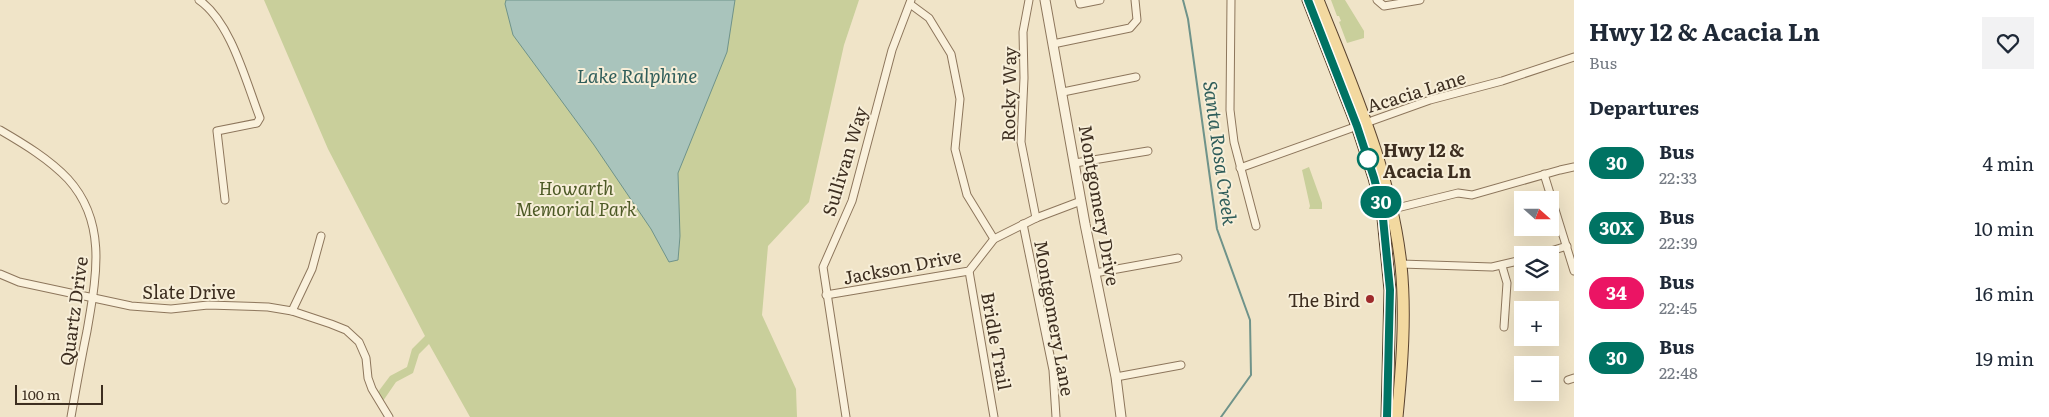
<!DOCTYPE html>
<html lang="en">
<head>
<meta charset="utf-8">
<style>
	:root { --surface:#fff; --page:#f2f2f3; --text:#1f2937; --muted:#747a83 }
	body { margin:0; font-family:Literata,serif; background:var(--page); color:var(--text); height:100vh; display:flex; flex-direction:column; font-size:19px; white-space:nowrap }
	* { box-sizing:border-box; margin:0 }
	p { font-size:16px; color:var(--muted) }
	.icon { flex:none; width:28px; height:28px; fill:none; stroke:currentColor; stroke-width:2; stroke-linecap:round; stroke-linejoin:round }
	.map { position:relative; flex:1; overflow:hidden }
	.sheet { display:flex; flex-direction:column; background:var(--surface); width:475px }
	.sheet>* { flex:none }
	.badge { padding:0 10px; border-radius:16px; font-size:18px; line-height:32px }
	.needle { width:32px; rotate:111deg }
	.buttons { position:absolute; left:1514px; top:191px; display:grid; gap:10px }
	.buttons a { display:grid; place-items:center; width:45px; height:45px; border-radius:0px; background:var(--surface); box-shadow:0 5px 20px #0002; font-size:25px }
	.scale { position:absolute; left:15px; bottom:12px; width:88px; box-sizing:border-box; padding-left:5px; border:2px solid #3d2e20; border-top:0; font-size:14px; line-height:18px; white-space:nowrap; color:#3d2e20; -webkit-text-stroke:4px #f7eed8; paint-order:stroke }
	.map>.badge { position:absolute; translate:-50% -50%; box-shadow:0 0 0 2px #fff }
	h2 { padding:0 15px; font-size:19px; line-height:45px }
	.round { display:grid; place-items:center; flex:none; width:52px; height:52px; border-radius:0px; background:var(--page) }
	.overview { display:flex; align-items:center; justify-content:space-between; height:85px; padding:0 15px }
	h1 { font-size:24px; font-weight:700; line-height:38px }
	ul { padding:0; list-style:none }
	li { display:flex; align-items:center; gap:15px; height:65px; padding:0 15px }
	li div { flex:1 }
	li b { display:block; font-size:19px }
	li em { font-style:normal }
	li .badge { min-width:55px; font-weight:700; text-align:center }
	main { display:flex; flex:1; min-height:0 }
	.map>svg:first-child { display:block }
	.green { fill:#c9cf9b }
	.water { fill:#a9c4bc; stroke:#6f938a }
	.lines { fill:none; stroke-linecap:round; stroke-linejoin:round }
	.stream { stroke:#6f938a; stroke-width:2 }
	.minor-casing { stroke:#8d765c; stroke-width:9 }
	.tertiary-casing { stroke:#8d765c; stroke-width:11 }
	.primary-casing { stroke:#5b4430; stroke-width:13 }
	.minor { stroke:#faf1dc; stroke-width:7 }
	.tertiary { stroke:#faf1dc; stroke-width:9 }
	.primary { stroke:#f3d9a0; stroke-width:11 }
	.line-casing { stroke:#fff; stroke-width:11 }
	.line { stroke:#007363; stroke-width:8 }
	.stop-dot { fill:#fff; stroke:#007363; stroke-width:2.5 }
	.poi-dot { fill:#9e2a2b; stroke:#f7eed8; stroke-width:2 }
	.labels { text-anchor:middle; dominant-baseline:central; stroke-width:4; stroke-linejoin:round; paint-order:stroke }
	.street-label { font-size:18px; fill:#3d2e20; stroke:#f7eed8 }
	.stop-label { font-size:18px; font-weight:bold; fill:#3d2e20; stroke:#f7eed8; text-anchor:start }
	.park-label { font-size:18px; font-style:italic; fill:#4d5a26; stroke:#f7eed8 }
	.poi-label { font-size:18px; fill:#3d2e20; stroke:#f7eed8; text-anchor:end }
	.water-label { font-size:19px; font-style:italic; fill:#2f5d5a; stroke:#f7eed8 }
</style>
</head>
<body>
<main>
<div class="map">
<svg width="1574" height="417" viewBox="0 0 1574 417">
	<rect width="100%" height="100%" fill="#f0e4c8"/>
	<!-- green -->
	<g class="green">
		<path d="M264,0H859L844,45L809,202L768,246L762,315L796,389L797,417H470L429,344L419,354L413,373L396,382L383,401L378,392L390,376L407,367L412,349L425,336L328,149Z"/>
		<path d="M1331,0H1345L1364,31V38L1347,43L1339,22L1341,21L1339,16H1337Z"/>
		<path d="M1309,167L1322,203V209H1309L1310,206L1302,170Z"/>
	</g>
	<!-- water -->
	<path class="water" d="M506,0H735L727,52L678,173L680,236L678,260L669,262L651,229L594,145L513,35L505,4Z"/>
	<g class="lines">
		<!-- stream -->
		<path class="stream" d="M1183,0L1188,19L1217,229L1250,320L1251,375L1221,417"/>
		<defs>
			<g id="minor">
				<path d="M199,0C231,22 246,82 260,118L257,123L217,131L225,200"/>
				<path d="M1029,0L1023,32L1024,78L1021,142L1036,218"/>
				<path d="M1079,0L1080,4L1100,0"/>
				<path d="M1231,0L1230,110L1234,142L1256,226"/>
				<path d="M1377,0L1384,6L1420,0"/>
				<path d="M910,4L929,18L951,54L960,99L955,149L967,195L994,239"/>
				<path d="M1053,44L1130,28L1137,20L1135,0"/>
				<path d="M1063,92L1136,77"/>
				<path d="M0,130C24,144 49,159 68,179C108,223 96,278 87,331C81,360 76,388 71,417"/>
				<path d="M1075,163L1148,151"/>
				<path d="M1240,168L1430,100L1502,81L1574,57"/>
				<path d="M1544,174L1574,271"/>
				<path d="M1390,208H1397L1458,193L1472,195L1560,170L1574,167"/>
				<path d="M1023,224L1053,370L1056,417"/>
				<path d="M1538,255L1567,246"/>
				<path d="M1401,264L1492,267L1522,260"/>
				<path d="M1502,266L1507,283L1504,327"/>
				<path d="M969,271L994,417"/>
				<path d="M1095,273L1178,258"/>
				<path d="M0,274L19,282L131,306L171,309L208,305L268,307L292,311L331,324L346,330L359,342L366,358L368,378L372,389L389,417"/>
				<path d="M826,295L969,271L994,239L1036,218L1081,201"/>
				<path d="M292,311L312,269L321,236"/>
				<path d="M1116,377L1181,365"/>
				<path d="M1568,380L1574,378"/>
				<path d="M846,417L823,267L852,201L892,50L911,0"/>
			</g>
			<path id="tertiary" d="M1045,0L1085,224L1116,377L1121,417"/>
			<g id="primary">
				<path d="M1308,0L1357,126L1374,178L1382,208L1390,290L1387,417"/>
				<path d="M1318,0C1352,86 1391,172 1401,265C1406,315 1402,366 1397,417"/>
			</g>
		</defs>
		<!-- minor casing -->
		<use href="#minor" class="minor-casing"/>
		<!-- tertiary casing -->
		<use href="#tertiary" class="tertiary-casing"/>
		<!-- primary casing -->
		<use href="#primary" class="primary-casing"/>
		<!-- minor -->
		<use href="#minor" class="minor"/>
		<!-- tertiary -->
		<use href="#tertiary" class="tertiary"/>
		<!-- primary -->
		<use href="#primary" class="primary"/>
	</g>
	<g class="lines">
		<defs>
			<path id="line" d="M1308,0L1357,126L1374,178L1382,208L1390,290L1387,417"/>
		</defs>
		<!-- line casing -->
		<use href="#line" class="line-casing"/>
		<!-- line -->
		<use href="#line" class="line"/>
	</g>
	<!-- markers -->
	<circle class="stop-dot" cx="1368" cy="159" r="10"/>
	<circle class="poi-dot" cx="1370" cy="299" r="5"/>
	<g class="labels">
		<!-- street labels -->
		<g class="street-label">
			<text transform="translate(1416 91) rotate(-17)">Acacia Lane</text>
			<text transform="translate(1008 94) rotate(-89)">Rocky Way</text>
			<text transform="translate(844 161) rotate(-73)">Sullivan Way</text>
			<text transform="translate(1100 205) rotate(80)">Montgomery Drive</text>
			<text transform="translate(902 266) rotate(-11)">Jackson Drive</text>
			<text x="189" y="291">Slate Drive</text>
			<text transform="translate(73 311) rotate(-82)">Quartz Drive</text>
			<text transform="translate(1055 318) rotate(80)">Montgomery Lane</text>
			<text transform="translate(997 341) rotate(80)">Bridle Trail</text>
		</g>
		<!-- stop labels -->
		<g class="stop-label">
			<text x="1383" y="149">Hwy 12 &amp;<tspan x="1383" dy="21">Acacia Ln</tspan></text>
		</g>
		<!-- park labels -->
		<g class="park-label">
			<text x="576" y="187">Howarth<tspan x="576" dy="21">Memorial Park</tspan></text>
		</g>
		<!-- poi labels -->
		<g class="poi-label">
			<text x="1360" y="299">The Bird</text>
		</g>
		<!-- water labels -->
		<g class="water-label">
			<text x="637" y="75">Lake Ralphine</text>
			<text transform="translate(1221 153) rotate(82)">Santa Rosa Creek</text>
		</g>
	</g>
</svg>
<div class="buttons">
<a><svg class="needle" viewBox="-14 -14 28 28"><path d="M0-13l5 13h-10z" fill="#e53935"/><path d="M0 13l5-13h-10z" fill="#747a83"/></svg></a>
<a><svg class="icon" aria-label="layers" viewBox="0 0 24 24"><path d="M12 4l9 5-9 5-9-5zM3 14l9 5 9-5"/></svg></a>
<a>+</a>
<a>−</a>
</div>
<div class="scale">100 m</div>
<b class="badge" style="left:1381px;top:202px;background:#007363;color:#fff">30</b>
</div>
<section class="sheet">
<div class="overview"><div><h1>Hwy 12 &amp; Acacia Ln</h1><p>Bus</p></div><a class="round"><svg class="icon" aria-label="heart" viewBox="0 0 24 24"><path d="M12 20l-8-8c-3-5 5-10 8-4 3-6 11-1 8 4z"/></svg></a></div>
<h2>Departures</h2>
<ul>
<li><span class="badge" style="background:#007363;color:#fff">30</span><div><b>Bus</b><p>22:33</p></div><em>4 min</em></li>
<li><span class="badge" style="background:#007363;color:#fff">30X</span><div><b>Bus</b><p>22:39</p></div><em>10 min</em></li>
<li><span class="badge" style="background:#eb1464;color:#fff">34</span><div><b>Bus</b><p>22:45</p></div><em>16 min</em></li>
<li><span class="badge" style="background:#007363;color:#fff">30</span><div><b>Bus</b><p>22:48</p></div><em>19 min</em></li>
</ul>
</section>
</main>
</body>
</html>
